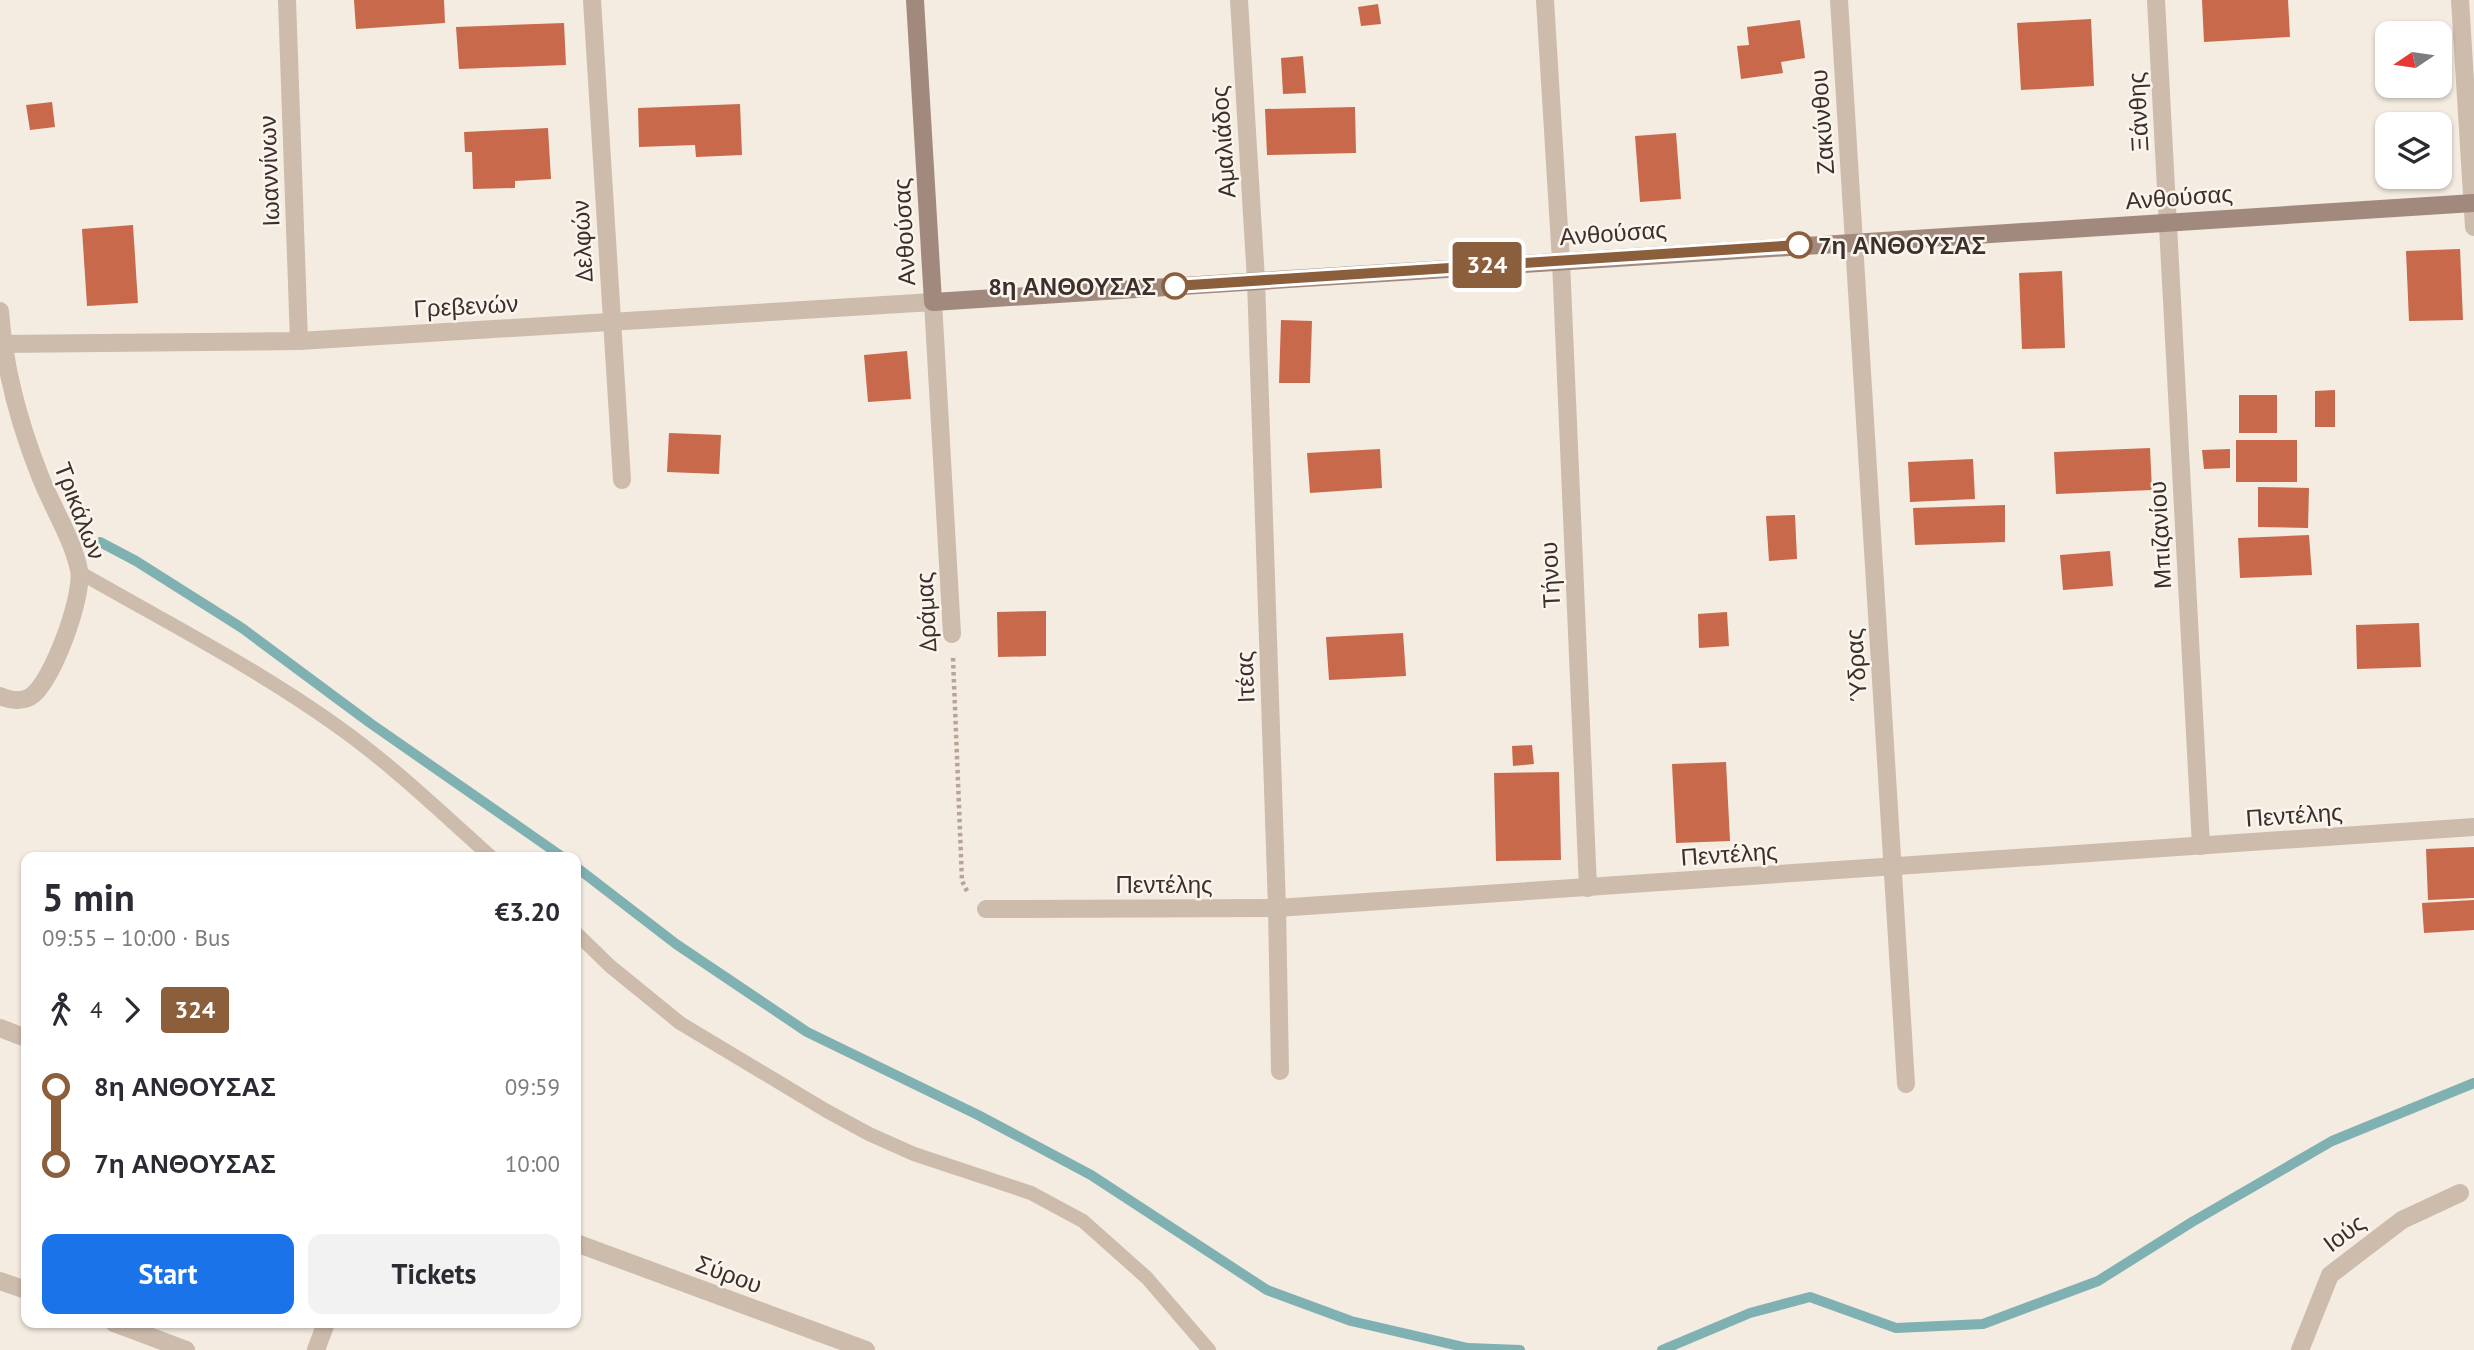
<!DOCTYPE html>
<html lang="en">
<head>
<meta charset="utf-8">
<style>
	:root { --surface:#fff; --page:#f2f2f3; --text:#2b2b33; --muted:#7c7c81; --accent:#1a73e8 }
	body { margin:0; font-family:"PT Sans",sans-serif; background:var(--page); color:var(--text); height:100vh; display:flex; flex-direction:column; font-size:26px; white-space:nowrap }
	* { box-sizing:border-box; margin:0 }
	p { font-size:23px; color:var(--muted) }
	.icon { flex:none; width:38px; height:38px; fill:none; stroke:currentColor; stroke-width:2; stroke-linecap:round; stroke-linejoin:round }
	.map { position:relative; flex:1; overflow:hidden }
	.details { position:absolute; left:21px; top:852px; width:560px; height:476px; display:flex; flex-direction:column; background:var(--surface); border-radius:14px; box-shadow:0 2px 5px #0004 }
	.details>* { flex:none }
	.badge { padding:0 14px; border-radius:5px; font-size:24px; line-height:46px }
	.needle { width:46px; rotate:257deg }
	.tools { position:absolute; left:2375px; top:21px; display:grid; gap:14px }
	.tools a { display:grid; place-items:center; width:77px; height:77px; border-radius:14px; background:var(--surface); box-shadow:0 2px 5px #0004; font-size:35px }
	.map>.badge { position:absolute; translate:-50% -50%; box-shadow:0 0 0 4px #fff }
	.legs { display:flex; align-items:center; gap:10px; height:77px; padding:0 21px; font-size:23px }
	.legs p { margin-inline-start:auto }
	.summary { display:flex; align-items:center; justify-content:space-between; height:119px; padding:0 21px }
	h1 { font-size:38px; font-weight:600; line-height:52px }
	.button { display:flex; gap:14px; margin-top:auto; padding:14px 21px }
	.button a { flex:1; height:80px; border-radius:14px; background:var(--accent); color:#fff; font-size:28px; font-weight:600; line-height:80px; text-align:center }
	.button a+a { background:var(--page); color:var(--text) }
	ul { padding:0 21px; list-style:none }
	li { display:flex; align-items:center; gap:24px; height:77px; font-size:26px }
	li i { display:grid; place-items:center; width:10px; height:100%; margin:0 9px; background:currentColor }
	li i::after { content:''; width:18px; height:18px; margin:-9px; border:5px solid; border-radius:50%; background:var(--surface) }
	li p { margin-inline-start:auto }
	li:first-child i { background:linear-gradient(#0000 50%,currentColor 0) }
	li:last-child i { background:linear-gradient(currentColor 50%,#0000 0) }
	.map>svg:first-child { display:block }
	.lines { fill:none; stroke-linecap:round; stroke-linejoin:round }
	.stream { stroke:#7fb0b2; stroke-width:10 }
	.building { fill:#c8694b }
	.path { stroke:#b9a596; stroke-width:4.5; stroke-dasharray:3.5 3.5; stroke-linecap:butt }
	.lane { stroke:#cdbbac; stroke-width:14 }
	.street { stroke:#cdbbac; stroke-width:18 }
	.secondary { stroke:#a18a7d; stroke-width:18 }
	.line-1-casing { stroke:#fff; stroke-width:16 }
	.line-1 { stroke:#8b5e3c; stroke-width:10 }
	.stop-1-dot { fill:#fff; stroke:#8b5e3c; stroke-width:3.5 }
	.labels { text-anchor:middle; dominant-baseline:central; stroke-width:5; stroke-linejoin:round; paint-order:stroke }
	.street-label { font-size:24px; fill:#3b302b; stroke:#fbf5ee }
	.stop-label { font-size:24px; font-weight:bold; fill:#3b302b; stroke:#fbf5ee; text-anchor:start }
</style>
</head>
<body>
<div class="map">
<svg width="2474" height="1350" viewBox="0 0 2474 1350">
	<rect width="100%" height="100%" fill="#f4ebe1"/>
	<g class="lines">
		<!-- stream -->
		<g class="stream">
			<path d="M100,542L136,561L242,628L370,723L564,858"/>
			<path d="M576,867L676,944L807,1032L978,1115L1091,1175L1267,1290L1351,1321L1468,1348L1520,1350"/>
			<path d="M1662,1350L1750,1313L1810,1297L1896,1328L1983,1324L2098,1281L2192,1222L2332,1141L2474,1083"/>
		</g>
	</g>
	<!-- building -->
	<g class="building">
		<path d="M354,0H444L445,23L356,29Z"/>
		<path d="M2202,0H2288L2290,37L2204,42Z"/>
		<path d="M1378,4L1381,24L1361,26L1358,7Z"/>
		<path d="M2091,19L2094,86L2021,90L2017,23Z"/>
		<path d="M1800,20L1805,58L1781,62L1783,73L1741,79L1737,46L1749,45L1747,27Z"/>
		<path d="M564,23L566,65L459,69L456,27Z"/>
		<path d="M1303,56L1306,93L1283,94L1281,58Z"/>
		<path d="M52,102L55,127L30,130L26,105Z"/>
		<path d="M740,104L742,155L696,157L695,145L639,147L638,108Z"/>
		<path d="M1355,107L1356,153L1267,155L1265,109Z"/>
		<path d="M548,128L551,179L515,181V188L473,189L472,152H465L464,132Z"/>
		<path d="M1676,133L1681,199L1640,202L1635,136Z"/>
		<path d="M133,225L138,303L87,306L82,229Z"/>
		<path d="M2460,249L2463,320L2409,321L2406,251Z"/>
		<path d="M2062,271L2065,348L2022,349L2019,273Z"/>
		<path d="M1281,320L1312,321L1310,383H1279Z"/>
		<path d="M907,351L911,399L868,402L864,355Z"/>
		<path d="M2335,390V427H2315V391Z"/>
		<rect x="2239" y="395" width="38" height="38"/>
		<path d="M669,433L721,435L719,474L667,472Z"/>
		<rect x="2236" y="440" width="61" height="42"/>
		<path d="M2150,448L2152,490L2056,494L2054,452Z"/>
		<path d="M1380,449L1382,488L1310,493L1307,453Z"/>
		<path d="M2230,449V468L2204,469L2202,450Z"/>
		<path d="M1973,459L1975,499L1910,502L1908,462Z"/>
		<path d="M2258,487L2309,488L2308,528L2258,527Z"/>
		<path d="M2005,505V542L1915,545L1913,508Z"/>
		<path d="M1795,515L1797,559L1769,561L1766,516Z"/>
		<path d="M2309,535L2312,575L2240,578L2238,538Z"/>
		<path d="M2110,551L2113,586L2063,590L2060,555Z"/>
		<path d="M1046,611V656L998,657L997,612Z"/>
		<path d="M1727,612L1729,646L1699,648L1698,614Z"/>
		<path d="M2419,623L2421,667L2357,669L2356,625Z"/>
		<path d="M1403,633L1406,676L1329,680L1326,637Z"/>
		<path d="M1532,745L1534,764L1513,766L1512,746Z"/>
		<path d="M1726,762L1730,841L1676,843L1672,764Z"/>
		<path d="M1559,772L1561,860L1496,861L1494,773Z"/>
		<path d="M2474,847V898L2428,900L2426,849Z"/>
		<path d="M2474,900V930L2424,933L2422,903Z"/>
	</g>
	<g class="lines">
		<!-- path -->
		<path class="path" d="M953,658L962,881L968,893"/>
		<!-- lane -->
		<g class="lane">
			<path d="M79,572C166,622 256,668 337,726C392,765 441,812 492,858"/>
			<path d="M576,933L610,966L680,1023L825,1110L869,1134L914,1154L1031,1193L1083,1221L1147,1278L1209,1350"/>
		</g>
		<!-- street -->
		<g class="street">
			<path d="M287,0L299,341"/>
			<path d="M592,0L622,480"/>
			<path d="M1239,0L1256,280L1277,908L1280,1071"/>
			<path d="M1545,0L1561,261L1588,888"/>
			<path d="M1839,0L1906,1084"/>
			<path d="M2156,0L2201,846"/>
			<path d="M2460,0L2474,227"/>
			<path d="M0,311C4,368 19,423 40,476C52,507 72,537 79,570C84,595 52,684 30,697C21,702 9,700 0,696"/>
			<path d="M0,344L299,341L933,302L952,634"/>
			<path d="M986,909L1277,908L2474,827"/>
			<path d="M0,1028L26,1038"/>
			<path d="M576,1243L866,1350"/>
			<path d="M0,1281L26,1290"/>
			<path d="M114,1323L186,1350"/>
			<path d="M316,1350L326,1323"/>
			<path d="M2300,1350L2330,1275L2402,1220L2460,1193"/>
		</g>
		<!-- secondary -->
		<path class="secondary" d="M915,0L933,302L2474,203"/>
	</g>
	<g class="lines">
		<defs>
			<path id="line-1" d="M1175,286L1799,245"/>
		</defs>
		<!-- line-1 casing -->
		<use href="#line-1" class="line-1-casing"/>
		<!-- line-1 -->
		<use href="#line-1" class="line-1"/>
	</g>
	<!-- markers -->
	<g class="stop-1-dot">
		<circle cx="1799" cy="245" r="12"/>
		<circle cx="1175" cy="286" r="12"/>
	</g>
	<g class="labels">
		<!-- street labels -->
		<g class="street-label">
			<text transform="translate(2138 112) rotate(-93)">Ξάνθης</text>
			<text transform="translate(1822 122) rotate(-94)">Ζακύνθου</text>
			<text transform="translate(1223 142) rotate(-94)">Αμαλιάδος</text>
			<text transform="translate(269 171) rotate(-92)">Ιωαννίνων</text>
			<text transform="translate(2179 197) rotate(-4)">Ανθούσας</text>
			<text transform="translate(904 232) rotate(-93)">Ανθούσας</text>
			<text transform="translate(1613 233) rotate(-4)">Ανθούσας</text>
			<text transform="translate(582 241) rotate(-93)">Δελφών</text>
			<text transform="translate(466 306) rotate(-3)">Γρεβενών</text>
			<text transform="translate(80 511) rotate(69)">Τρικάλων</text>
			<text transform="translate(2160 535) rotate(-93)">Μπιζανίου</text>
			<text transform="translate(1550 575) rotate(-93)">Τήνου</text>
			<text transform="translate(926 612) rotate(-93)">Δράμας</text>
			<text transform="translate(1856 665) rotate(-94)">Ύδρας</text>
			<text transform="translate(1245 677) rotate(-92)">Ιτέας</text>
			<text transform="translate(2294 815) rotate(-4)">Πεντέλης</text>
			<text transform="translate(1729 854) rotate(-4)">Πεντέλης</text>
			<text x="1164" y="884">Πεντέλης</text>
			<text transform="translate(2344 1233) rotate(-37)">Ιούς</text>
			<text transform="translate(729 1274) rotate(20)">Σύρου</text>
		</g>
		<!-- stop labels -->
		<g class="stop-label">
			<text x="1818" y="245">7η ΑΝΘΟΥΣΑΣ</text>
			<text x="1156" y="286" text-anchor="end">8η ΑΝΘΟΥΣΑΣ</text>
		</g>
	</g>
</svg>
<div class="tools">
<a><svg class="needle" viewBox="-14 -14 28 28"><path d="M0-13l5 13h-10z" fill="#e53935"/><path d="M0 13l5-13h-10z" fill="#7c7c81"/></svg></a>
<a><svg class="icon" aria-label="layers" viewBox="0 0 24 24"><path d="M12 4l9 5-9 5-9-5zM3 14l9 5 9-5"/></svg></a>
</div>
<b class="badge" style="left:1487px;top:265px;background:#8b5e3c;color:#fff">324</b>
<section class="details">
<div class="summary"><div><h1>5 min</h1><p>09:55 – 10:00 · Bus</p></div><b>€3.20</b></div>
<div class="legs"><svg class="icon" aria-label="walk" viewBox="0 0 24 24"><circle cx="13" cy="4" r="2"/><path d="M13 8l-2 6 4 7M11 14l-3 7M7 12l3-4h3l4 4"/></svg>4<svg class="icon" aria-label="forward" viewBox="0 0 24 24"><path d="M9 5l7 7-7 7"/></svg><b class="badge" style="background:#8b5e3c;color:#fff">324</b></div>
<ul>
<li><i style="color:#8b5e3c"></i><b>8η ΑΝΘΟΥΣΑΣ</b><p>09:59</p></li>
<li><i style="color:#8b5e3c"></i><b>7η ΑΝΘΟΥΣΑΣ</b><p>10:00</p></li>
</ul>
<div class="button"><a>Start</a><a>Tickets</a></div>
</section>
</div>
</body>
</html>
